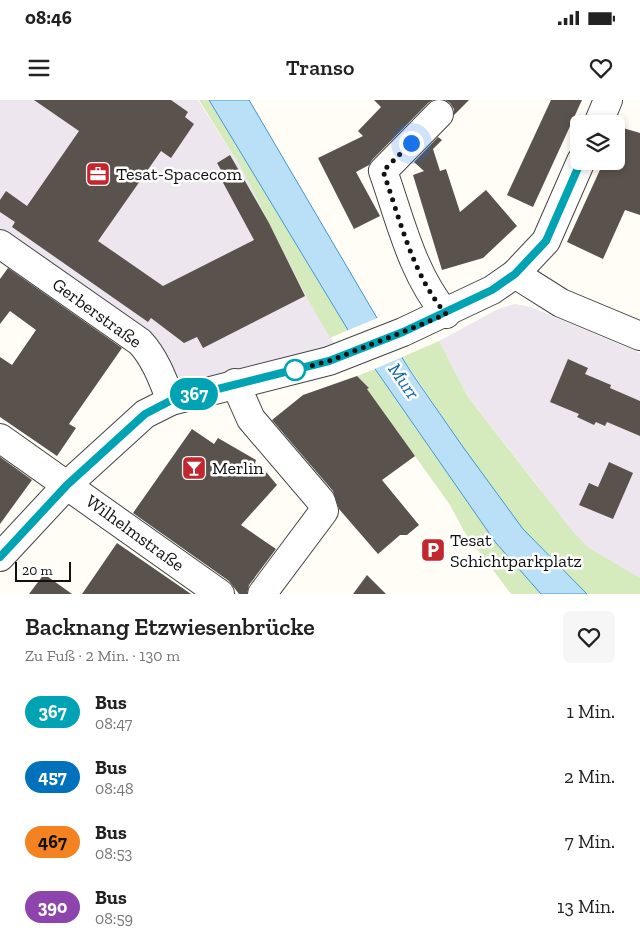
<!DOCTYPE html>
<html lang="de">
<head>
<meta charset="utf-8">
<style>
	:root { --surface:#fff; --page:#f6f6f6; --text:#222; --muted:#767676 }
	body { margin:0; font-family:"Zilla Slab",serif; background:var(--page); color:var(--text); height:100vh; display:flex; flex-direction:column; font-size:19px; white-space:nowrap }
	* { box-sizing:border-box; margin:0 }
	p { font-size:16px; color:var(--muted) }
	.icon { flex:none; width:28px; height:28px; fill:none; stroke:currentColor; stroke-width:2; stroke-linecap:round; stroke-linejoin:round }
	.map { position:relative; height:494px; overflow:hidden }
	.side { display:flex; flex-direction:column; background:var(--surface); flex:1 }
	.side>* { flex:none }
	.badge { padding:0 10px; border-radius:16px; font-size:18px; line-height:32px }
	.fabs { position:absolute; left:570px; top:15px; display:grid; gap:10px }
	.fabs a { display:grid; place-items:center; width:55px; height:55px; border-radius:8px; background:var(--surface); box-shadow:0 2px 8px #0003; font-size:25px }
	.scale { position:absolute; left:15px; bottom:12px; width:56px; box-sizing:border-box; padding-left:5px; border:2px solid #111; border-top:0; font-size:14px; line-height:18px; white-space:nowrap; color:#111; -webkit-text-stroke:4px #fff; paint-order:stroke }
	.you { position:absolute; width:25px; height:25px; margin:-12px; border:4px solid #fff; border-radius:50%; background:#1a73e8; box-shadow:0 0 0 8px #1a73e833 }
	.map>.badge { position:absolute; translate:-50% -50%; box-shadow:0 0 0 2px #fff }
	.round { display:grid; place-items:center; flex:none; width:52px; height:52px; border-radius:8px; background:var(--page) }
	.summary { display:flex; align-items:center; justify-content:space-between; height:85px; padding:0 25px }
	h1 { font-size:24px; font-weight:600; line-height:38px }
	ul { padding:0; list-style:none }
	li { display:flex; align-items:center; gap:15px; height:65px; padding:0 25px }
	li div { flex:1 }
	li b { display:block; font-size:19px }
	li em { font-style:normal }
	li .badge { min-width:55px; font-weight:700; text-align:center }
	.status { display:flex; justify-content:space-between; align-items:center; height:35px; padding:0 25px; background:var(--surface); direction:ltr }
	.status svg { height:14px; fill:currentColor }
	header { display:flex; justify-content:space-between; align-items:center; height:65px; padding:0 25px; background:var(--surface); font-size:22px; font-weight:600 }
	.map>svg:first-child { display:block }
	.industrial { fill:#eee6ef }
	.green { fill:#d5ebbd }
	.water { fill:#b9e0f7; stroke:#3f96cf }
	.pier { fill:#fffdf5 }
	.building { fill:#5a524d }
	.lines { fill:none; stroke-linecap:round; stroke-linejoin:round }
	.minor-casing { stroke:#444; stroke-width:30 }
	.minor { stroke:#fff; stroke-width:28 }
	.line-casing { stroke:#fff; stroke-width:11 }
	.line { stroke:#00a3b4; stroke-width:8 }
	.walk { stroke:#111; stroke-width:5; stroke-dasharray:0 9 }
	.stop-dot { fill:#fff; stroke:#00a3b4; stroke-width:2.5 }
	.labels { text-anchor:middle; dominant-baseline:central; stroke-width:5; stroke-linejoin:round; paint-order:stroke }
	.poi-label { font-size:18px; fill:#111; stroke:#fff; text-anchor:start }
	.street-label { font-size:18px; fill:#111; stroke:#fff }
	.water-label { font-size:19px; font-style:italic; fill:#1768a6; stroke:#fff }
</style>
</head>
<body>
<div class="status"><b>08:46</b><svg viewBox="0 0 49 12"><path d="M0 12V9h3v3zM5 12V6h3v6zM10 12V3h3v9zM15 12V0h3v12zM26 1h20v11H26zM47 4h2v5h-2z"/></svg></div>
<header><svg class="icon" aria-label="menu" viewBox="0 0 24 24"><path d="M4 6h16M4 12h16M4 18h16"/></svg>Transo<svg class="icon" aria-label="heart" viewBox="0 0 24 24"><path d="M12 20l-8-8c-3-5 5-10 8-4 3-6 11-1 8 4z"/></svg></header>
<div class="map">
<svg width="640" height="494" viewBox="0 0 640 494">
	<rect width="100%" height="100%" fill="#fffdf5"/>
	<!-- industrial -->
	<g class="industrial">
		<path d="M0,0H198L240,66L306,196L341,254L188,291L0,144Z"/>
		<path d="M515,204L531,207L552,216L640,253V482L546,435L541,390L468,297L439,241L498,209Z"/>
	</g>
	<!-- green -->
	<g class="green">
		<path d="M199,0H209L348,230L330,238L306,196L240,66Z"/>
		<path d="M439,241L468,297L574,433L589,448L640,478V494H587L523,429L463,347L402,257Z"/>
		<path d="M375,269L496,443L541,494H511L465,433L450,405L367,289L368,287L357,276Z"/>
	</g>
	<!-- water -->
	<path class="water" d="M209,0H249L377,218L413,275L463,347L523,429L587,494H541L496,443L348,230Z"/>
	<!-- pier -->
	<path class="pier" d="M380,217L405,256L372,270L346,231Z"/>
	<!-- building -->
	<g class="building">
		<path d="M34,0H171L188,12L185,17L194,24L171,58L161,51L98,141L163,186L254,140L220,77L224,75L217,63L230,55L269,123L305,196L203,248L197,237L184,243L151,218L148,222L12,127L15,122L0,112V100L6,91L27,106L79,31Z"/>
		<path d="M374,0H433L428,3L372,60L369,65L356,72L380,116L354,129L318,58L363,36L358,31L381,7Z"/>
		<path d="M445,0H469L454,15V9L450,3Z"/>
		<path d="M551,0H582L533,107L507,95Z"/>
		<path d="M616,26L640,33V115L625,110L603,159L567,142L604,61H616Z"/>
		<path d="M438,37L442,40L433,49L440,71L446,69L460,112L486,90L517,126L483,158L442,170L413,75L424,71L414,62Z"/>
		<path d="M8,168L122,248L69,324L76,328L57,356L0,317V257L12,265L36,230L10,211L0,224V179Z"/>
		<path d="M568,259L588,268L585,274L611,285L610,288L640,301V336L607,322L605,326L596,322L594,325L577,317L579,314L550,302Z"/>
		<path d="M357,276L369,288L367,289L415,356L382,380L419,425L407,435H400L378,454L339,409L333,391L272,320L303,295Z"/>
		<path d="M192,329L214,344L218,338L256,360L255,363L267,373L277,385L241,425L276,449L249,485L247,494H239L229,481L133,413Z"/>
		<path d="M0,357L32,380L0,424Z"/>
		<path d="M609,362L633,373L613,419L579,405L589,383L598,387Z"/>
		<path d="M117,443L191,494H82Z"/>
		<path d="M44,474L72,494H29Z"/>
		<path d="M367,475L386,494H353Z"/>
	</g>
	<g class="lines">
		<defs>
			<g id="minor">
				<path d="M439,14L383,71C400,119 412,174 446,214"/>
				<path d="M598,24L608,0"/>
				<path d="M0,144L140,242C155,258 163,280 171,301"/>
				<path d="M515,174L561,203L640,236"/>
				<path d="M235,283L251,319L321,401L324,411L262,494"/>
				<path d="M0,338L220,494"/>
				<path d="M0,457L67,385L145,314L171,301L329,261L403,232L492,190L515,174L546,141L581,61"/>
			</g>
		</defs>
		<!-- minor casing -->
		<use href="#minor" class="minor-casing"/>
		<!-- minor -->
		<use href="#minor" class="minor"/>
	</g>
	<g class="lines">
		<defs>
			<path id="line" d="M0,457L67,385L145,314L170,301L329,261L403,232L492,190L515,174L546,141L581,61"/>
		</defs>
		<!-- line casing -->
		<use href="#line" class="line-casing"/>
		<!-- line -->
		<use href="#line" class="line"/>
		<!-- walk -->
		<path class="walk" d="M295,270L329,261L403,232L446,214C412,174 400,119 383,71L411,43"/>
	</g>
	<!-- icons -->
	<defs>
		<symbol id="office-square" viewBox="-11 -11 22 22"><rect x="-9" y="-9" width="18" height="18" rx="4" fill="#c4262e" stroke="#fff"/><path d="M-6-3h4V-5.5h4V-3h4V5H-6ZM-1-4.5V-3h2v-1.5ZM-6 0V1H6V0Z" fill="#fff"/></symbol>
		<symbol id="bar-square" viewBox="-11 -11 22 22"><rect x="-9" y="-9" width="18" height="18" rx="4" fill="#c4262e" stroke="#fff"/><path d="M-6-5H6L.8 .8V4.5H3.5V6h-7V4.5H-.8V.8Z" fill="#fff"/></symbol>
		<symbol id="parking-square" viewBox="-11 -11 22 22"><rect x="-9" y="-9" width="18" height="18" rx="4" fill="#c4262e" stroke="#fff"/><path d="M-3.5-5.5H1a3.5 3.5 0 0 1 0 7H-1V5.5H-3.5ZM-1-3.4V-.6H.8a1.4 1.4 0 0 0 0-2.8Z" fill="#fff"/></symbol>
	</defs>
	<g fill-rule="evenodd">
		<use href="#office-square" x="84" y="60" width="28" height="28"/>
		<use href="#bar-square" x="180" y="354" width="28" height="28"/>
		<use href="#parking-square" x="419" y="436" width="28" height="28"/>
	</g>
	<!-- markers -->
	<circle class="stop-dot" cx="295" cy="270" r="10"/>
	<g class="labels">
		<!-- poi labels -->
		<g class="poi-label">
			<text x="116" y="74">Tesat-Spacecom</text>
			<text x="212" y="368">Merlin</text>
			<text x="450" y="440">Tesat<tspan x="450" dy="21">Schichtparkplatz</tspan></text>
		</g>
		<!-- street labels -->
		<g class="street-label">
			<text transform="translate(97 213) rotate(36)">Gerberstraße</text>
			<text transform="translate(135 433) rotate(36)">Wilhelmstraße</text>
		</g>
		<!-- water labels -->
		<g class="water-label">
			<text transform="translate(404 281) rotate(55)">Murr</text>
		</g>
	</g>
</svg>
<div class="fabs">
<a><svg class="icon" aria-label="layers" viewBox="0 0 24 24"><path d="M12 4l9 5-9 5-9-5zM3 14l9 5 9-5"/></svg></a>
</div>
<div class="scale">20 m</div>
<div class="you" style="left:411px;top:43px"></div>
<b class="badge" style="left:194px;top:294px;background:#00a3b4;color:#fff">367</b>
</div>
<section class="side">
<div class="summary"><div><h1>Backnang Etzwiesenbrücke</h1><p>Zu Fuß · 2 Min. · 130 m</p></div><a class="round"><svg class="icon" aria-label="heart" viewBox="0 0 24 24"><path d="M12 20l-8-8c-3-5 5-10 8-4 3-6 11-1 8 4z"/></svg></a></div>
<ul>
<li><span class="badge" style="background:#00a3b4;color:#fff">367</span><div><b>Bus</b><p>08:47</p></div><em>1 Min.</em></li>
<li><span class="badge" style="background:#0072bc;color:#fff">457</span><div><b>Bus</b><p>08:48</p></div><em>2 Min.</em></li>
<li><span class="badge" style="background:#f58220;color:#111">467</span><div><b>Bus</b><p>08:53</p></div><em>7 Min.</em></li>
<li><span class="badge" style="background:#8e44ad;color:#fff">390</span><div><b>Bus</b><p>08:59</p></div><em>13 Min.</em></li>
</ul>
</section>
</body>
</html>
